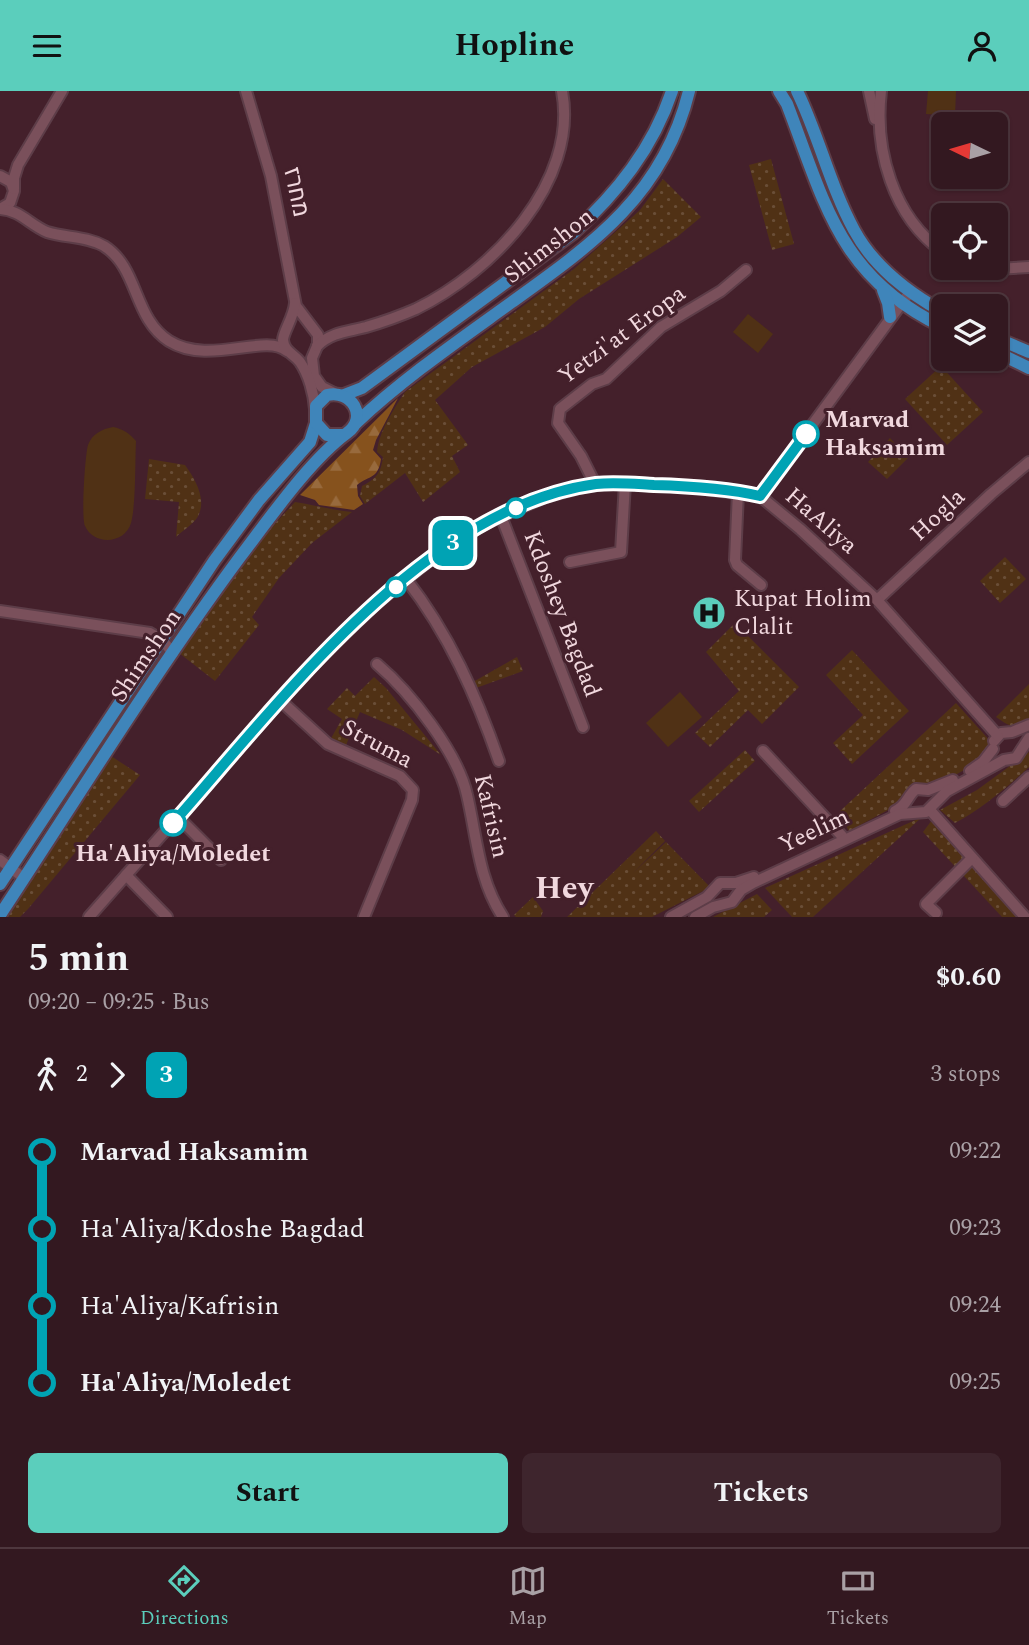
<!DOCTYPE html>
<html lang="en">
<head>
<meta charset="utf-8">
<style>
	:root { --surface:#331820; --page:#3e252d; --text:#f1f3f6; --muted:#a9a0a5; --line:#4e373e; --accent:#5bcebc }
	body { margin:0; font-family:Spectral,Heebo,serif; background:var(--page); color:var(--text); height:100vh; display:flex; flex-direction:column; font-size:26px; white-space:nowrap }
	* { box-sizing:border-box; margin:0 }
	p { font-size:23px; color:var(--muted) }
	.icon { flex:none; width:38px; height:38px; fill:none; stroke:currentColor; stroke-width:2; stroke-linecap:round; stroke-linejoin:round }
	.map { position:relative; height:826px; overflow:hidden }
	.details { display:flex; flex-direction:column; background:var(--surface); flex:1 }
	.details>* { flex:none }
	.badge { padding:0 14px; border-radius:10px; font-size:24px; line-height:46px }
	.needle { width:46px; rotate:275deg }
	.controls { position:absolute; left:931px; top:21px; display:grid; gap:14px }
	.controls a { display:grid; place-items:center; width:77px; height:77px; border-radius:10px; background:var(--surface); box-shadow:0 2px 5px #0004,0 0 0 2px var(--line); font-size:35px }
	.map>.badge { position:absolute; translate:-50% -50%; box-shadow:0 0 0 4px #fff }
	.legs { display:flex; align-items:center; gap:10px; height:77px; padding:0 28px; font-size:23px }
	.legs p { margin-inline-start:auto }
	.head { display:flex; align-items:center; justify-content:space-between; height:119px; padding:0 28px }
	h1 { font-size:38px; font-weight:700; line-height:52px }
	.cta { display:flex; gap:14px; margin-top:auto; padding:14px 28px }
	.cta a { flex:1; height:80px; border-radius:10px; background:var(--accent); color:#111; font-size:28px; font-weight:700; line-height:80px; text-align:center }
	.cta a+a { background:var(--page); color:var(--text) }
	ul { padding:0 28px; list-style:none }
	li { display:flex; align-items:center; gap:24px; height:77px; font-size:26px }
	li i { display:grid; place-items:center; width:10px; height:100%; margin:0 9px; background:currentColor }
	li i::after { content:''; width:18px; height:18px; margin:-9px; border:5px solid; border-radius:50%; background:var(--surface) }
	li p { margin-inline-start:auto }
	li:first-child i { background:linear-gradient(#0000 50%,currentColor 0) }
	li:last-child i { background:linear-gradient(currentColor 50%,#0000 0) }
	header { display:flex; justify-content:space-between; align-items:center; height:91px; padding:0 28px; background:var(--accent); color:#111; font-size:32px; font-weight:700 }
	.dock { display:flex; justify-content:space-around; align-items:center; height:98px; border-top:2px solid var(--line); background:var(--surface); font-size:19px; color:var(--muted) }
	.dock a { display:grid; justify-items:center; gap:4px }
	.dock .selected { color:var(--accent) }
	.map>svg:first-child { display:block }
	.grass { fill:url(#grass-dots) }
	.forest { fill:url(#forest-firs) }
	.pitch { fill:#503115 }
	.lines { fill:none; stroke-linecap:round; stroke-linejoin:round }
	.minor-casing { stroke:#5d3d48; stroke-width:14 }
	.major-casing { stroke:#5d3d48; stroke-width:16 }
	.minor { stroke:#7a505b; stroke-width:10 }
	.major { stroke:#3f85ba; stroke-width:12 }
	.line-1-casing { stroke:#fff; stroke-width:16 }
	.line-1 { stroke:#00a3b4; stroke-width:10 }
	.stop-1-dot { fill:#fff; stroke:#00a3b4; stroke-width:3.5 }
	.labels { text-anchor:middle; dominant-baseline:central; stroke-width:6; stroke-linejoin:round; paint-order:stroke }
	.street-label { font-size:24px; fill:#f1d8de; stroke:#44202b }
	.stop-label { font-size:24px; font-weight:bold; fill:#f1d8de; stroke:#44202b; text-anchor:start }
	.poi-label { font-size:24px; fill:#f1d8de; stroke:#44202b; text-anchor:start }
	.district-label { font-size:32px; font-weight:bold; fill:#f1d8de; stroke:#44202b }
</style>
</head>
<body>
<header><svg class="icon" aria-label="menu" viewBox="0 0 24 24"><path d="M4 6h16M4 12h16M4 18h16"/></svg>Hopline<svg class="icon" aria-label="person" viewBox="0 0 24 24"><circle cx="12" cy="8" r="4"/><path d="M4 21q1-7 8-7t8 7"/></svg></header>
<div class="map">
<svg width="1029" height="826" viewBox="0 0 1029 826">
	<defs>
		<pattern id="grass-dots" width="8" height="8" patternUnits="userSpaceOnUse" patternTransform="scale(1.75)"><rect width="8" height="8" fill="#503115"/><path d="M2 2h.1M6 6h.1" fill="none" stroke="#6a4e37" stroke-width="1.8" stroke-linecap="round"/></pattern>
		<pattern id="forest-firs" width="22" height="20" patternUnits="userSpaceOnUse" patternTransform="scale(1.75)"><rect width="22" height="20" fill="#86521d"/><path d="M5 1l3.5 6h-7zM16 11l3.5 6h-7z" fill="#986a3d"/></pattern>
	</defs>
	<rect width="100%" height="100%" fill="#44202b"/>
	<!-- grass -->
	<g class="grass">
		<path d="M771,68L794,153L772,159L749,74Z"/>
		<path d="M663,88L701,126L677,146L579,208L545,236L472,276L435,309L468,354L452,365L460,381L423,411L405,382L365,413L360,405L362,395C376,388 381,382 383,366L377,361C379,340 394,318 405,301L574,178L640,119Z"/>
		<path d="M941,275L983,321L947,354L905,308Z"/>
		<path d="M890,347L908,367L887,388L868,371Z"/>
		<path d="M149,368L185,374C195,388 208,409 197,427C192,434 182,440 176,446L179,411L145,408Z"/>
		<path d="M295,411C314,414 332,419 352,421L312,452L279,487L252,526L259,534L215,590L179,562L270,438Z"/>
		<path d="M1005,466L1026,488L1000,512L980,490Z"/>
		<path d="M735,532L799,596L762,633L748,619L710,656L695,642L739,600L706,561Z"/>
		<path d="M852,559L909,620L852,673L833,652L863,624L826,584Z"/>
		<path d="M517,566L523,580L476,597L473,591Z"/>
		<path d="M374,586L386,597L441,664L402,639L360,621L346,654L330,649L342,628L327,618L347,597L355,605Z"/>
		<path d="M1029,593V631C1014,639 1009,635 996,626Z"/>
		<path d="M956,612L992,652L979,671L933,696C918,688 906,696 903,711L849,740L838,722Z"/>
		<path d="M745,659L755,670L699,721L689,710Z"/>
		<path d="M1029,661V676C1006,697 983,717 955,732L940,719L977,699Z"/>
		<path d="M111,665L140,684L28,818L20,826H4Z"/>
		<path d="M922,726L813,826H792L765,797Z"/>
		<path d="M932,729L1018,826H1002L923,741Z"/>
		<path d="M656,740L665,750L633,782L666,751L709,795L707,798L652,826H567Z"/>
		<path d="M757,803L772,819L764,826H713Z"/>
		<path d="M533,806L543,820L541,826H516L514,824Z"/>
	</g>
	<!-- forest -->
	<path class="forest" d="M398,307L376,349L373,359L381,368C378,388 370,384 357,394L358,405L363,413L354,419L319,414L315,409L300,404Z"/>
	<!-- pitch -->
	<g class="pitch">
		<path d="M928,0H956L955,25L926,23Z"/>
		<path d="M933,28L970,31V33H943V53L930,52Z"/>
		<path d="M748,223L773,243L758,262L733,241Z"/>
		<path d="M113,336C123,338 129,342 136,350C135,371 136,414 131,432C125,453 94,455 85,435C81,427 85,364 88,354C92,343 102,338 113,336Z"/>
		<path d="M680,601L702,626L668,656L646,632Z"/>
	</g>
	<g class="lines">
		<defs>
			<g id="minor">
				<path d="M246,0L271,85L296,215L318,244V253L312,267L314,285L322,296L334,302"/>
				<path d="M869,0L875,28"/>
				<path d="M881,0C874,59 893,126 943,161"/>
				<path d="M0,85L11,91L14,100L10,112L0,118"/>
				<path d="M14,98V87L18,74L62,0"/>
				<path d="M0,118C20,119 30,134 47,141C66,147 86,145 104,155C139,177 133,227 169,250C209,275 264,242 287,260"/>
				<path d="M978,177L996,178L1029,176"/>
				<path d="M295,212C294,226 283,241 283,249C284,261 294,263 300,271C309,284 314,303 315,318"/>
				<path d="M317,255C332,241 347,241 366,236C383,231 400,225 416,218C492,181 579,91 562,0"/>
				<path d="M595,393L581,365L558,332L560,318L592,293L606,288L661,236L721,200L746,179"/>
				<path d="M738,401L735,469L737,474L761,494"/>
				<path d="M760,405L910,201"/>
				<path d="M501,425L583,636"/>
				<path d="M570,471L621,461L625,392"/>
				<path d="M406,488C449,543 476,604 499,670"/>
				<path d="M877,509L991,403L1029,371"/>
				<path d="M0,520L150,542L162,549L173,562"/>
				<path d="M377,573C410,601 458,662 467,704C477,746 478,788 503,826"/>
				<path d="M281,610L328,653L400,685L413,699L412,709L364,826"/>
				<path d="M994,650L1001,642L1012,641L1029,634"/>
				<path d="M763,660L842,745"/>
				<path d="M970,680L983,671L993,658"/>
				<path d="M1003,710L1029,686"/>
				<path d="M930,719L1025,826"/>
				<path d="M895,720C907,715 907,705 916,698L928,699L953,689"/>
				<path d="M178,726L221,769"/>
				<path d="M0,769L24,787"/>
				<path d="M126,784L167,826"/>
				<path d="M936,822L926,813L972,767"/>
				<path d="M89,826L311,575L378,511L442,459L484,433L545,406L595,393L613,392L690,396L760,405L800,438L877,509L998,645"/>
				<path d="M671,826L707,806L720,792H736L754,786"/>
				<path d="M695,826L713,816L732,811L741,799L753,792L900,723L926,721L947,700L1004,669L1016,667L1029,647"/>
			</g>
			<g id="major">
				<path d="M779,0L787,13C825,112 839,186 943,236"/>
				<path d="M797,0C819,45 830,95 854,139C874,176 907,201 943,221"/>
				<path d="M883,199L888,212L890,226"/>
				<path d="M996,247L1029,261"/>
				<path d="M996,261L1029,277"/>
				<path d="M344,304L362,297L573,142C617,102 653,57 672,0"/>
				<path d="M356,332C404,287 458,250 512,211C593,153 664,103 689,0"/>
				<path d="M0,793L214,470L259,409L310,351L316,332"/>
				<path d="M0,824C79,704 155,581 240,466C269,428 310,369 347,342C369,326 351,298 327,304L316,315V332L327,344H344"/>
			</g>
		</defs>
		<!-- minor casing -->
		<use href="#minor" class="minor-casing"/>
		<!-- major casing -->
		<use href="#major" class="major-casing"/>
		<!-- minor -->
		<use href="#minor" class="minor"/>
		<!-- major -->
		<use href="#major" class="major"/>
	</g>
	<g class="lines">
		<defs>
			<path id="line-1" d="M173,732C280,611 425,416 596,393C615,391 635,393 654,394C689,395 726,397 760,405L806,343"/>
		</defs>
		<!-- line-1 casing -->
		<use href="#line-1" class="line-1-casing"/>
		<!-- line-1 -->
		<use href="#line-1" class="line-1"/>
	</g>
	<!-- icons -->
	<defs>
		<symbol id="hospital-disc" viewBox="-11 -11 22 22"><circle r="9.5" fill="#5bcebc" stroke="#44202b"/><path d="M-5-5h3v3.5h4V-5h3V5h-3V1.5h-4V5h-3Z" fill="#111"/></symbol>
	</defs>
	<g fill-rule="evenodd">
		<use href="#hospital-disc" x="690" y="503" width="38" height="38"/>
	</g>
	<!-- markers -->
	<g class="stop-1-dot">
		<circle cx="806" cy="343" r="12"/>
		<circle cx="516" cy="417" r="9"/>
		<circle cx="396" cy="496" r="9"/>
		<circle cx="173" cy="732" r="12"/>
	</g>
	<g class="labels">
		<!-- street labels -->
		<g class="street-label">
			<text transform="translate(296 101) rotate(78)">מחרז</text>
			<text transform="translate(549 155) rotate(-38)">Shimshon</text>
			<text transform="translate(622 244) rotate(-36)">Yetzi'at Eropa</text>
			<text transform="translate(938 424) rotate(-43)">Hogla</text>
			<text transform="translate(821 430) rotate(41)">HaAliya</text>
			<text transform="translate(562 523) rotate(69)">Kdoshey Bagdad</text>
			<text transform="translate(146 565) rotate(-56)">Shimshon</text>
			<text transform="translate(377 653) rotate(28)">Struma</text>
			<text transform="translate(491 725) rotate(77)">Kafrisin</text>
			<text transform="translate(814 740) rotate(-25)">Yeelim</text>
		</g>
		<!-- stop labels -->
		<g class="stop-label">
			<text x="825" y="329">Marvad<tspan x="825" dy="28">Haksamim</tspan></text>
			<text x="173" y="763" text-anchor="middle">Ha'Aliya/Moledet</text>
		</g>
		<!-- poi labels -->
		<g class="poi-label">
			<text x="734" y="508">Kupat Holim<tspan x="734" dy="28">Clalit</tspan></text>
		</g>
		<!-- district labels -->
		<g class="district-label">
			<text x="564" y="797">Hey</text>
		</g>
	</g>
</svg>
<div class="controls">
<a><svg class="needle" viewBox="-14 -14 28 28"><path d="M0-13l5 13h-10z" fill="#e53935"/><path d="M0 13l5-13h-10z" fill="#a9a0a5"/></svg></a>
<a><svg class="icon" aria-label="locate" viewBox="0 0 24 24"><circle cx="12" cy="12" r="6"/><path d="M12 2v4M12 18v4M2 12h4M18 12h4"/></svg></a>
<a><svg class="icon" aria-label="layers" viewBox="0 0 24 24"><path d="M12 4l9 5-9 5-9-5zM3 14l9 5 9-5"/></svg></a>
</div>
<b class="badge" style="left:453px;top:452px;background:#00a3b4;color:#fff">3</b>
</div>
<section class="details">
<div class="head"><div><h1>5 min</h1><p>09:20 – 09:25 · Bus</p></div><b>$0.60</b></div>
<div class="legs"><svg class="icon" aria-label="walk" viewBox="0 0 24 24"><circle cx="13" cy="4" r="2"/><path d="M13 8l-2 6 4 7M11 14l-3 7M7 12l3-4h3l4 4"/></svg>2<svg class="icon" aria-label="forward" viewBox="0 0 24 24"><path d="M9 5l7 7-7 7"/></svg><b class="badge" style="background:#00a3b4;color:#fff">3</b><p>3 stops</p></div>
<ul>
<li><i style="color:#00a3b4"></i><b>Marvad Haksamim</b><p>09:22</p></li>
<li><i style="color:#00a3b4"></i><span>Ha'Aliya/Kdoshe Bagdad</span><p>09:23</p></li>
<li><i style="color:#00a3b4"></i><span>Ha'Aliya/Kafrisin</span><p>09:24</p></li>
<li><i style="color:#00a3b4"></i><b>Ha'Aliya/Moledet</b><p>09:25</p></li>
</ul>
<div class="cta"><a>Start</a><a>Tickets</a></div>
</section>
<nav class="dock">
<a class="selected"><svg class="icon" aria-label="directions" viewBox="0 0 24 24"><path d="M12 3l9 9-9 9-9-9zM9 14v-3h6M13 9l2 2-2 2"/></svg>Directions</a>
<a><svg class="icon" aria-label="map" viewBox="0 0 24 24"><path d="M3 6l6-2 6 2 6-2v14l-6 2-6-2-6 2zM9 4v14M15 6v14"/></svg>Map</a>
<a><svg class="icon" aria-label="tickets" viewBox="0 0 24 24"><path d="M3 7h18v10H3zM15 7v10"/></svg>Tickets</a>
</nav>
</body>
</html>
